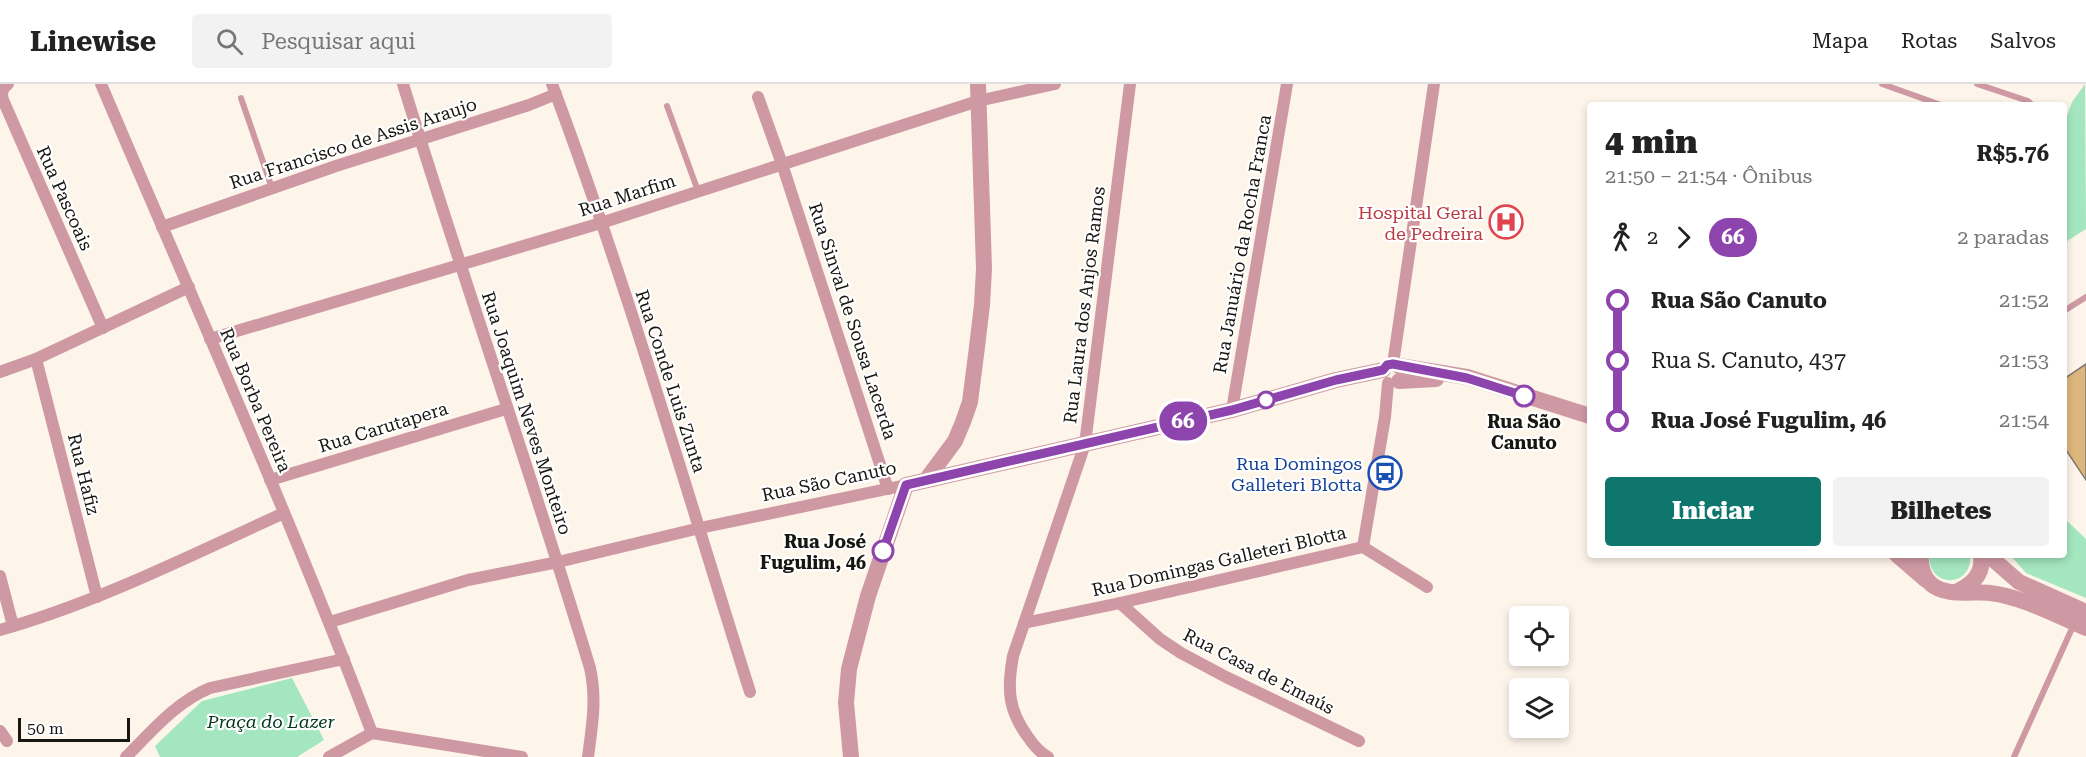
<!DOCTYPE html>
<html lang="pt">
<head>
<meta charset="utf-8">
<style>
	:root { --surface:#fff; --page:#f2f2f2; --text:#222; --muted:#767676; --line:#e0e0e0; --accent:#0f766e }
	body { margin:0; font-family:"Roboto Serif",serif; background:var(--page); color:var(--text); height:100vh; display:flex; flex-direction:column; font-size:22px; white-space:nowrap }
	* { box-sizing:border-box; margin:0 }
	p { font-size:20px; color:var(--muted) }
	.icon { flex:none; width:33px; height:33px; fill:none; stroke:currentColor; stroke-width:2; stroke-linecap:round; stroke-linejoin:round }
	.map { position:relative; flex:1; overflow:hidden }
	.sheet { position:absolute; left:1587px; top:18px; width:480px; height:456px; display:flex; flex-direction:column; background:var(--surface); border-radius:6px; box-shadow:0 3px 9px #0003 }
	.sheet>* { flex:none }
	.badge { padding:0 12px; border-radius:20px; font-size:21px; line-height:39px }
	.controls { position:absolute; left:1509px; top:522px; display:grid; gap:12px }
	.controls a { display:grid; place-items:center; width:60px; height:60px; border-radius:6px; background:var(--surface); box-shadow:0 3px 9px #0003; font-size:30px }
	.scale { position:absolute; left:18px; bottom:15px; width:112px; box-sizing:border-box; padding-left:6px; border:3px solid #181612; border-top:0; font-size:16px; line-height:21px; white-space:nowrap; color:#181612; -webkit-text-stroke:4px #fff; paint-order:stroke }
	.map>.badge { position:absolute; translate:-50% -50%; box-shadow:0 0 0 3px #fff }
	.legs { display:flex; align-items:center; gap:9px; height:66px; padding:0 18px; font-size:20px }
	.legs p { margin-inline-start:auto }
	.overview { display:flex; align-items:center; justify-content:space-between; height:102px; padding:0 18px }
	h1 { font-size:33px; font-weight:800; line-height:45px }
	.button { display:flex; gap:12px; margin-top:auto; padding:12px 18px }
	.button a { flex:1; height:69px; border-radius:6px; background:var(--accent); color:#fff; font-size:24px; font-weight:800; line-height:69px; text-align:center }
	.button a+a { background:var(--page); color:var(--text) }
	ul { padding:0 18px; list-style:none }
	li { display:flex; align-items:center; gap:21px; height:60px; font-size:22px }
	li i { display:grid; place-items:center; width:9px; height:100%; margin:0 8px; background:currentColor }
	li i::after { content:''; width:15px; height:15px; margin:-8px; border:4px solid; border-radius:50%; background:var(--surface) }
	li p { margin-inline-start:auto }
	li:first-child i { background:linear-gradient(#0000 50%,currentColor 0) }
	li:last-child i { background:linear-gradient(currentColor 50%,#0000 0) }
	header { display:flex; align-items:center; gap:36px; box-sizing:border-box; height:84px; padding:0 30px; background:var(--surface); border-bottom:2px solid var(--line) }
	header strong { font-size:28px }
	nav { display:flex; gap:33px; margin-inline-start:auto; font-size:21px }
	.search { width:420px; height:54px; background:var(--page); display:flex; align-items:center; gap:15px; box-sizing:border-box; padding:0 21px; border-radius:6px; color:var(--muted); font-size:22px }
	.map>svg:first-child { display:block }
	.green { fill:#a4e6bf }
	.building { fill:#ddb67d; stroke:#807970; stroke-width:1.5 }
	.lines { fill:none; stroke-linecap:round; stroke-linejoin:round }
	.service { stroke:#cf99a4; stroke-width:6 }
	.minor { stroke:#cf99a4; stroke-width:12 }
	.tertiary { stroke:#cf99a4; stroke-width:16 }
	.line-1-casing { stroke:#fff; stroke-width:14 }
	.line-1 { stroke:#8e44ad; stroke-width:9 }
	.stop-1-dot { fill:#fff; stroke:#8e44ad; stroke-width:3 }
	.labels { text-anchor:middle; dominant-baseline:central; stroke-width:4.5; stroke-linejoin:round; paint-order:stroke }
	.street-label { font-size:18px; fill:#181612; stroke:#fff }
	.health-label { font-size:18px; fill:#be3a42; stroke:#fff; text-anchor:end }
	.stop-label { font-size:18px; font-weight:bold; fill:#181612; stroke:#fff }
	.transit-label { font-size:18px; fill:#164399; stroke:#fff; text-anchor:end }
	.park-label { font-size:18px; font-style:italic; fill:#00351e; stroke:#fff }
</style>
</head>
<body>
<header>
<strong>Linewise</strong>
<div class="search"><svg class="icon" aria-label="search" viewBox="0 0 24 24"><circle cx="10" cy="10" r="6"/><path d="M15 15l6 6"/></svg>Pesquisar aqui</div>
<nav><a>Mapa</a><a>Rotas</a><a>Salvos</a></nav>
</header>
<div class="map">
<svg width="2086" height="673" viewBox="0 0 2086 673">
	<rect width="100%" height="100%" fill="#fdf5ea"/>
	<!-- green -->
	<g class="green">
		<path d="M2085,0L2086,145L2064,159V41L2072,18Z"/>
		<path d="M2064,434L2086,455V514L2026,489L2010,471H2064Z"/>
		<path d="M1929,471H1970C1973,504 1928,505 1929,471Z"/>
		<path d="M292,594L324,656L297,673H160L155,662L202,617Z"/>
	</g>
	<!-- building -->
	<path class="building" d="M2086,280V396L2064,363V295Z"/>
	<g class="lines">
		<!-- service -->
		<g class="service">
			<path d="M1882,0L1941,21"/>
			<path d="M1977,0L2028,17L2032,21"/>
			<path d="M241,14L272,104"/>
			<path d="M667,22L698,107"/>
			<path d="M2064,227L2086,213"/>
			<path d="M2014,673L2074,540"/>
		</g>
		<!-- minor -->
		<g class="minor">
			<path d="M8,0C2,5 1,9 3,16L103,244"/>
			<path d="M101,0C193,216 289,430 372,649"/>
			<path d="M403,0C463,195 531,388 590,584C597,615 592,642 588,673"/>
			<path d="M552,0C627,200 686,405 750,608"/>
			<path d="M758,13L782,80L888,405"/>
			<path d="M162,143L336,82L529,21L556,10"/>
			<path d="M210,255L601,139L978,17L1055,0"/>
			<path d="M36,275L97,513"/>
			<path d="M1393,280L1434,0"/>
			<path d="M0,288L36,275L189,203"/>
			<path d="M1232,326L1287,0"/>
			<path d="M270,396L506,325"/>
			<path d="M1363,463L1385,333L1388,299"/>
			<path d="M1363,463L1427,503"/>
			<path d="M0,492L13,542"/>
			<path d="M1120,519L1160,555L1181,569L1226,593L1359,657"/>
			<path d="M330,538L468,496L558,478L700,444L906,401"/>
			<path d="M1024,539L1120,519L1363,463"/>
			<path d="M0,546C99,518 191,471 284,429"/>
			<path d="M0,647L7,657"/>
			<path d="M372,649L522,673"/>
			<path d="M126,673C152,647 176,618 210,604L344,575"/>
			<path d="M329,673L372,649"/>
			<path d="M1048,673C1039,668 1034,662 1028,653C1008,626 1007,605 1013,572L1085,360L1130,0"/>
		</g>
		<!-- tertiary -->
		<g class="tertiary">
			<path d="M1399,282L1467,293L1590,332"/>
			<path d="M1399,297L1436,295"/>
			<path d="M926,396L955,357L963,338L970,318L977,263L982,221L984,185L978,0"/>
			<path d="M1897,471L1926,496"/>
			<path d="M1921,471C1920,481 1923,493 1931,500C1946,513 1972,507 1990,509C2023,513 2056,531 2086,544"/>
			<path d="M1988,471L2019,498L2086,528"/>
			<path d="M1958,507C1973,500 1984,489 1981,471"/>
			<path d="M851,673L846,619L849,585L868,512L906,401L1232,326L1336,296L1383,286"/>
		</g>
	</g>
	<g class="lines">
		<defs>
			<path id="line-1" d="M883,467L906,401L1232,326L1336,296L1383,286L1387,281L1393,280L1467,294L1524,312"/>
		</defs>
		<!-- line-1 casing -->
		<use href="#line-1" class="line-1-casing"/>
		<!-- line-1 -->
		<use href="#line-1" class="line-1"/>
	</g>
	<!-- icons -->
	<defs>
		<symbol id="hospital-ring" viewBox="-11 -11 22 22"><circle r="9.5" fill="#fff" stroke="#e0444e" stroke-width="1.5"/><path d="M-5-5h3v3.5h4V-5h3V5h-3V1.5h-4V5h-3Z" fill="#e0444e"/></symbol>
		<symbol id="bus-ring" viewBox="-11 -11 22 22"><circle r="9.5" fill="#fff" stroke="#1a4fb4" stroke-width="1.5"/><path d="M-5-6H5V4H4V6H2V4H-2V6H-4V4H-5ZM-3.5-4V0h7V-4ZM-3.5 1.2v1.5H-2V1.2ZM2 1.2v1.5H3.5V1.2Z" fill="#1a4fb4"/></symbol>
	</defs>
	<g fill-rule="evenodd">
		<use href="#hospital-ring" x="1487" y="119" width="38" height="38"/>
		<use href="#bus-ring" x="1366" y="370" width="38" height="38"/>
	</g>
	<!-- markers -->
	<g class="stop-1-dot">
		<circle cx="1524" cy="312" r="10"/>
		<circle cx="1266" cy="316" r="8"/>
		<circle cx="883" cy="467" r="10"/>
	</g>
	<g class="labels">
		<!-- street labels -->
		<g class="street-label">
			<text transform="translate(353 59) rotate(-18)">Rua Francisco de Assis Araujo</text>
			<text transform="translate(627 111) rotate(-18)">Rua Marfim</text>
			<text transform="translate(65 114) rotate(66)">Rua Pascoais</text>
			<text transform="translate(1242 160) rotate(-80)">Rua Januário da Rocha Franca</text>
			<text transform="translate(1084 221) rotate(-83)">Rua Laura dos Anjos Ramos</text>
			<text transform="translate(853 237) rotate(72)">Rua Sinval de Sousa Lacerda</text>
			<text transform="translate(671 297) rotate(72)">Rua Conde Luis Zunta</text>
			<text transform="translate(256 316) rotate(67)">Rua Borba Pereira</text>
			<text transform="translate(527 329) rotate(72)">Rua Joaquim Neves Monteiro</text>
			<text transform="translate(383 343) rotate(-17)">Rua Carutapera</text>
			<text transform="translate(84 390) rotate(76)">Rua Hafiz</text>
			<text transform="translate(829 397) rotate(-12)">Rua São Canuto</text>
			<text transform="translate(1219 477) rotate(-13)">Rua Domingas Galleteri Blotta</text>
			<text transform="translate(1259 587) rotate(27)">Rua Casa de Emaús</text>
		</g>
		<!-- health labels -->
		<g class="health-label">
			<text x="1483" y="128">Hospital Geral<tspan x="1483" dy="21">de Pedreira</tspan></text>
		</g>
		<!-- stop labels -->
		<g class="stop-label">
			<text x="1524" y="337">Rua São<tspan x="1524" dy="21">Canuto</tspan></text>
			<text x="866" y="457" text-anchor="end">Rua José<tspan x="866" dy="21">Fugulim, 46</tspan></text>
		</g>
		<!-- transit labels -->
		<g class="transit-label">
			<text x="1362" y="379">Rua Domingos<tspan x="1362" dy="21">Galleteri Blotta</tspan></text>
		</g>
		<!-- park labels -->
		<g class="park-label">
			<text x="271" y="637">Praça do Lazer</text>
		</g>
	</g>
</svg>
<div class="controls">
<a><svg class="icon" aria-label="locate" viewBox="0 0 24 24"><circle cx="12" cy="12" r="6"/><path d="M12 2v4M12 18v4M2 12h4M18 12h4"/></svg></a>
<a><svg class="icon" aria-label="layers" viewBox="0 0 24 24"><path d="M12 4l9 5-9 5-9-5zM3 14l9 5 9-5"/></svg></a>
</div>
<div class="scale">50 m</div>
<b class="badge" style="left:1183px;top:337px;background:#8e44ad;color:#fff">66</b>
<section class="sheet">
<div class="overview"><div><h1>4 min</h1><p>21:50 – 21:54 · Ônibus</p></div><b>R$5.76</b></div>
<div class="legs"><svg class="icon" aria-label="walk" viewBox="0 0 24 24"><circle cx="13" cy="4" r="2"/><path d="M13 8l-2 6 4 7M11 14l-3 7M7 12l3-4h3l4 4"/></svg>2<svg class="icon" aria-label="forward" viewBox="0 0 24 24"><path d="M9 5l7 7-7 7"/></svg><b class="badge" style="background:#8e44ad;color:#fff">66</b><p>2 paradas</p></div>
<ul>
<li><i style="color:#8e44ad"></i><b>Rua São Canuto</b><p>21:52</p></li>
<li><i style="color:#8e44ad"></i><span>Rua S. Canuto, 437</span><p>21:53</p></li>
<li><i style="color:#8e44ad"></i><b>Rua José Fugulim, 46</b><p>21:54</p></li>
</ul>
<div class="button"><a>Iniciar</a><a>Bilhetes</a></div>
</section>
</div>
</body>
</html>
